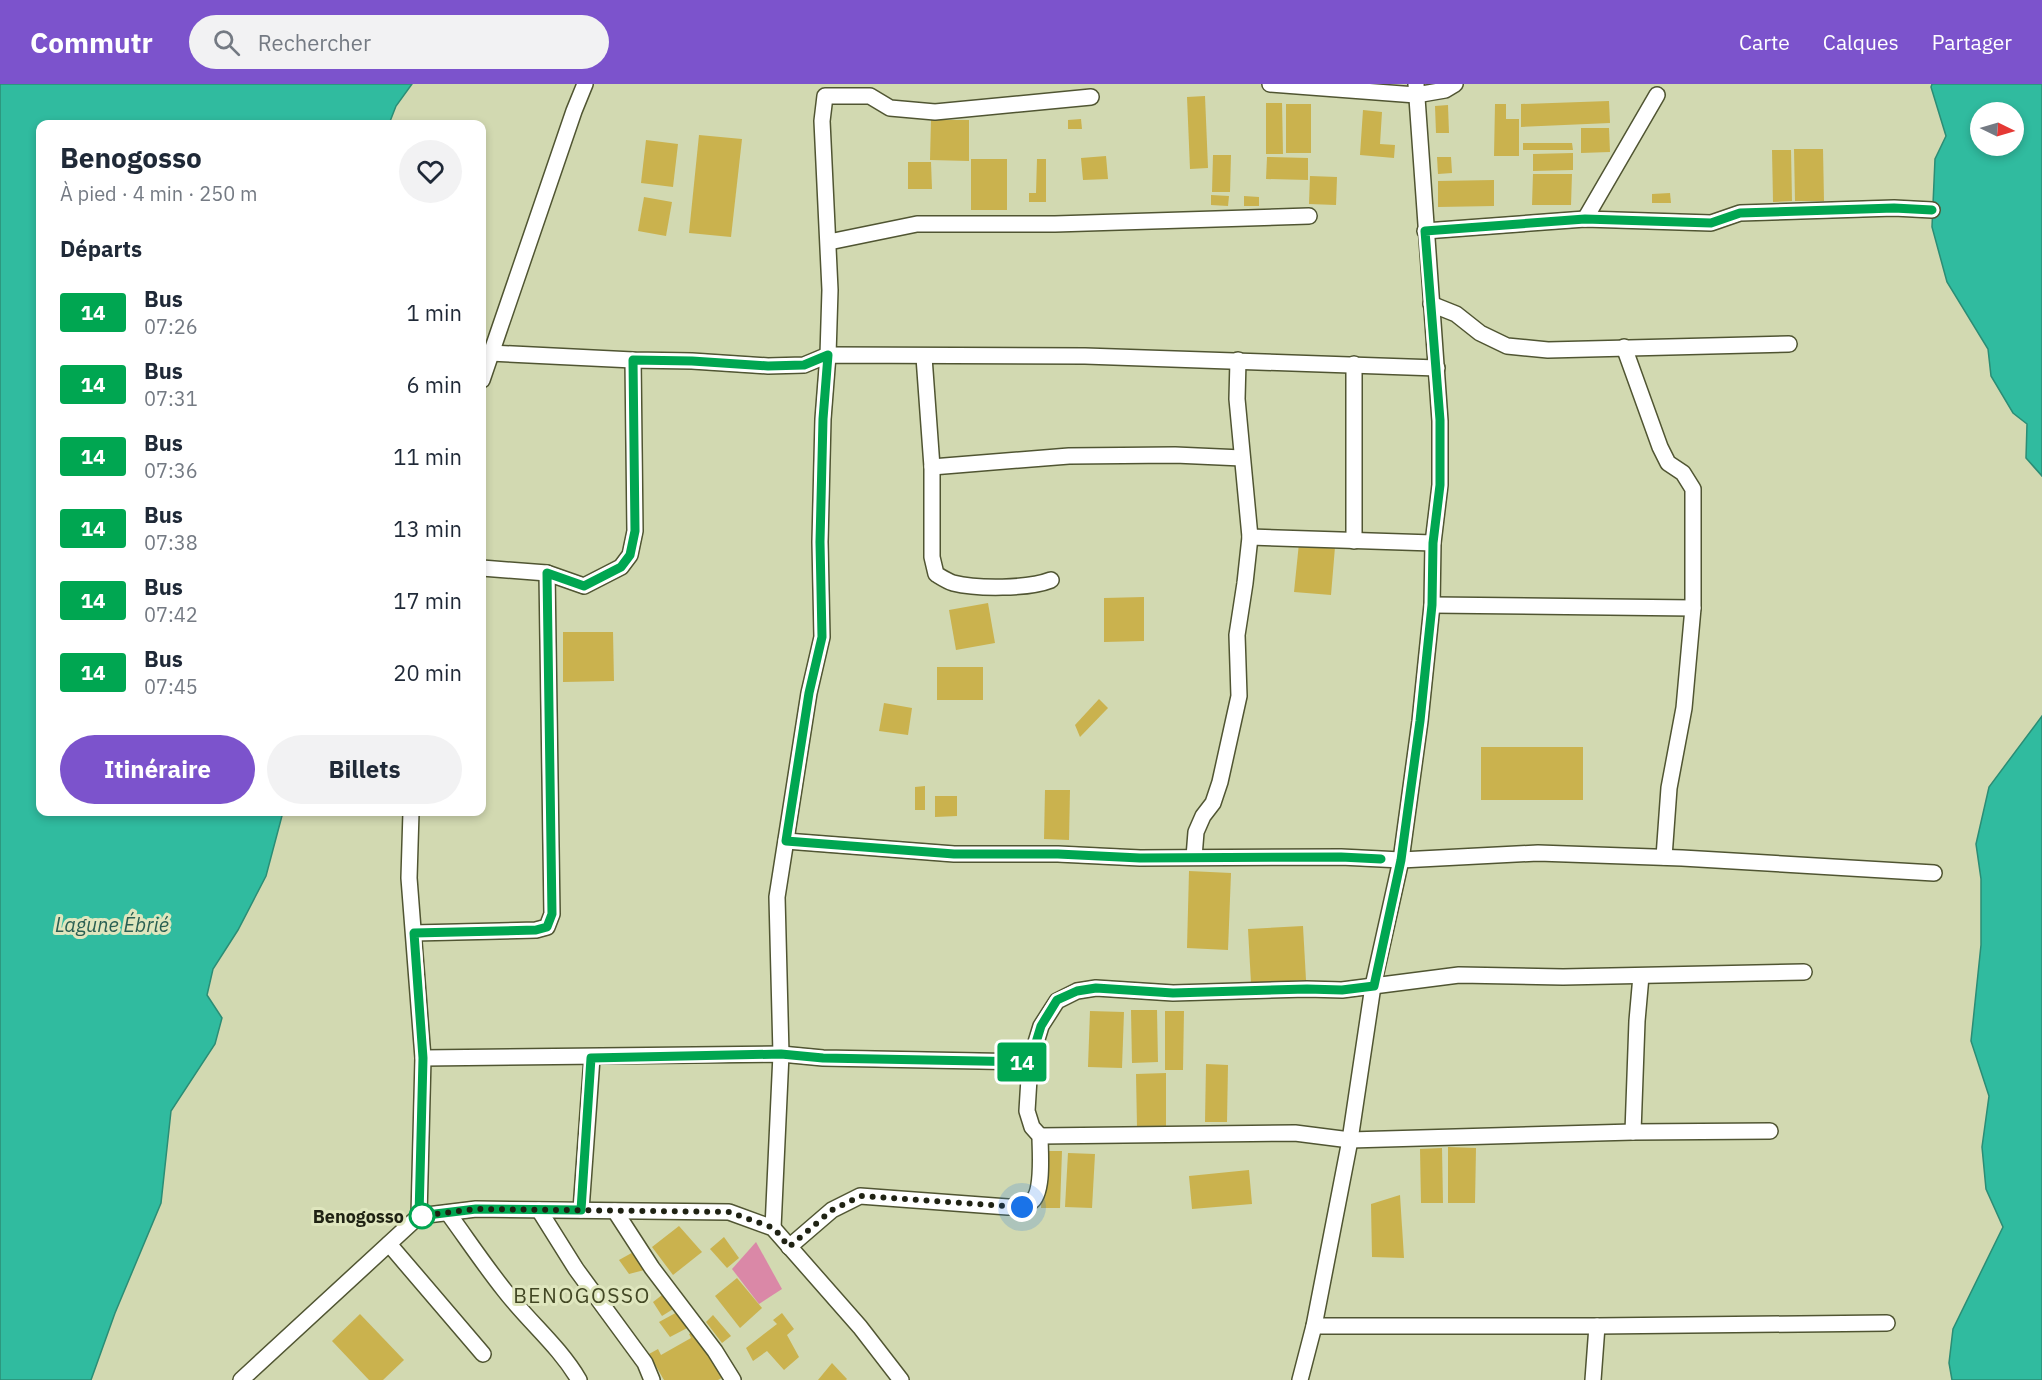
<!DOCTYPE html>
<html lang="fr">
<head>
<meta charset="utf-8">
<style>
	:root { --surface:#fff; --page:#f2f2f3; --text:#1f2937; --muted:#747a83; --accent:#7c53cc }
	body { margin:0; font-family:"IBM Plex Sans",sans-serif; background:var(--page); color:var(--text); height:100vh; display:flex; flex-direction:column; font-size:22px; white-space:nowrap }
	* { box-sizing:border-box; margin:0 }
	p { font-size:20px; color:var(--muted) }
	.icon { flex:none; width:33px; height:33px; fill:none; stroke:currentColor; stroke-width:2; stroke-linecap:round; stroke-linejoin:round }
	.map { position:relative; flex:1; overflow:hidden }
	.side { position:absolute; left:36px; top:36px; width:450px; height:696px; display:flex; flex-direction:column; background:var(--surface); border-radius:12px; box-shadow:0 3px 9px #0003 }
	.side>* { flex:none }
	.badge { padding:0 12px; border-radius:4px; font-size:21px; line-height:39px }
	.needle { width:39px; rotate:95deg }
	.controls { position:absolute; left:1970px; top:18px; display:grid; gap:12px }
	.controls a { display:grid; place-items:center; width:54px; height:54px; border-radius:50%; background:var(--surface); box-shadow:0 3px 9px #0003; font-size:30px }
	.you { position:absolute; width:30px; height:30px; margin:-15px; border:4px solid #fff; border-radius:50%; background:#1a73e8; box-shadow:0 0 0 9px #1a73e833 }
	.map>.badge { position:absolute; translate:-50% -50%; box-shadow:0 0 0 3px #fff }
	h2 { padding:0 24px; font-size:22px; line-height:54px }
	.round { display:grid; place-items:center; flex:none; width:63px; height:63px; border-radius:32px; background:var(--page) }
	.headline { display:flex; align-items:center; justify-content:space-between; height:102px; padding:0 24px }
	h1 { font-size:28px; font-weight:800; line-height:45px }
	.cta { display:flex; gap:12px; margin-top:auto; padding:12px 24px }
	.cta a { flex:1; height:69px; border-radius:36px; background:var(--accent); color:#fff; font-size:24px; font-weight:800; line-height:69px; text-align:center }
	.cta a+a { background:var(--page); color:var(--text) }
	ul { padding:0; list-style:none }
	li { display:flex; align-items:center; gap:18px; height:72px; padding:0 24px }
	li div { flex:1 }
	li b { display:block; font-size:22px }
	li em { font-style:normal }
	li .badge { min-width:66px; font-weight:700; text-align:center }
	header { display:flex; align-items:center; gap:36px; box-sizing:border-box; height:84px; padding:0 30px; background:var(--accent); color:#fff }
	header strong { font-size:28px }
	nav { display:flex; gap:33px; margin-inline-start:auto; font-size:21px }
	.search { width:420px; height:54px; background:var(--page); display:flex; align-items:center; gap:15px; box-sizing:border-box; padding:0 21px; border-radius:33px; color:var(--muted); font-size:22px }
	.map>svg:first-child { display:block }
	.green { fill:#da88a7 }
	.water { fill:#30bb9f; stroke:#2b8d75; stroke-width:1.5; fill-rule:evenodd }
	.building { fill:#cab24e }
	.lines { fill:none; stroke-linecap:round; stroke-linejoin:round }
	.minor-casing { stroke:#505532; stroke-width:18 }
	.minor { stroke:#fff; stroke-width:15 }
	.line-casing { stroke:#fff; stroke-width:14 }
	.line { stroke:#00a651; stroke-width:9 }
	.walk { stroke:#1f2213; stroke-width:6; stroke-dasharray:0 10.8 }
	.stop-dot { fill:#fff; stroke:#00a651; stroke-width:3 }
	.labels { text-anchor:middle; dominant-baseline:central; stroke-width:6; stroke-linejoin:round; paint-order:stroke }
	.stop-label { font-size:18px; font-weight:bold; fill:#1f2213; stroke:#dfe6be; text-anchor:end }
	.water-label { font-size:20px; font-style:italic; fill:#295f52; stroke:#dfe6be }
	.quarter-label { font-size:21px; letter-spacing:1.5px; fill:#424724; stroke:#dfe6be }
</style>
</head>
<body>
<header>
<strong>Commutr</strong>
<div class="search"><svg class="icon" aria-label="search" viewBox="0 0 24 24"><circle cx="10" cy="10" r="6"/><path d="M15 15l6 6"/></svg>Rechercher</div>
<nav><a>Carte</a><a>Calques</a><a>Partager</a></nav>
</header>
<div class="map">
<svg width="2042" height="1296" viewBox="0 0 2042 1296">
	<rect width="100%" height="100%" fill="#d2d9b1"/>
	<!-- green -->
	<path class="green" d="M756,1158L782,1205L759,1220L732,1185Z"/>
	<!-- water -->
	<g class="water">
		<path d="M0,0H412L396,22L389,40H40V728H283L266,792L238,846L213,885L207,911L222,934L215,960L171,1027L161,1119L115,1229L91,1296H0Z"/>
		<path d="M1932,0H2042V392L2026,374L2027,340L2013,329L1991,292L1988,265L1947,198L1932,143L1935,75L1946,52L1931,3ZM1980,28H2013V62H1980Z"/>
		<path d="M2042,632V1296H1952L1949,1279L1953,1245L2003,1143L1986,1105L1982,1063L1989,1012L1971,957L1981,861V795L1976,760L1989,703Z"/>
	</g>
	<!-- building -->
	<g class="building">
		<path d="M1205,12L1208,84L1190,85L1187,13Z"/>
		<path d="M1609,17L1610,39L1521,43V20Z"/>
		<path d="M1266,19H1282L1283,70H1266Z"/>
		<rect x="1286" y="20" width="25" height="49"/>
		<path d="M1495,20H1506V35H1519V72H1494Z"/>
		<path d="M1448,21L1449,49H1436L1435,22Z"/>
		<path d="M1363,26L1382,28L1380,60L1395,61L1394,74L1360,71Z"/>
		<path d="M1081,35L1082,45H1068V36Z"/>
		<path d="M931,36H969V77L930,76Z"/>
		<path d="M1581,44H1609L1610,68L1581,69Z"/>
		<path d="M699,51L742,55L731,153L689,149Z"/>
		<path d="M646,56L678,60L673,103L641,99Z"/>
		<path d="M1523,59H1572L1573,66H1523Z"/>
		<path d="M1794,65H1823L1824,117H1795Z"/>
		<path d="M1772,66H1791L1792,117L1773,118Z"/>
		<path d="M1573,69V86L1533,87V70Z"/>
		<path d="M1213,71H1231L1230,108H1212Z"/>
		<path d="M1106,72L1108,95L1083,96L1081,74Z"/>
		<path d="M1267,73L1308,74V96L1266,95Z"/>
		<path d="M1437,73H1451L1452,89L1438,90Z"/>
		<rect x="971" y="75" width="36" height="51"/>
		<path d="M1037,75H1046V118H1029V109H1036Z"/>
		<path d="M908,78H931L932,105H908Z"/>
		<path d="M1533,90H1572L1571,121H1532Z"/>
		<path d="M1310,92L1337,93L1336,121L1309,120Z"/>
		<path d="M1494,96V122L1438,123V97Z"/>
		<path d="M1670,109L1671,119H1652V110Z"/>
		<path d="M1211,111L1229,112L1228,122L1211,121Z"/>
		<path d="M1244,112L1259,113V122H1244Z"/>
		<path d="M644,113L672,118L666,152L638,147Z"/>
		<path d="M1299,459L1335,463L1331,511L1294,508Z"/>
		<path d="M1144,513V557L1104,558V514Z"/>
		<path d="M988,519L995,559L956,566L949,526Z"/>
		<path d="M563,548H613L614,597L563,598Z"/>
		<rect x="937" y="583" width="46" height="33"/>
		<path d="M1099,615L1108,624L1080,653L1075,641Z"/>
		<path d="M884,619L912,624L908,651L879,647Z"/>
		<rect x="1481" y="663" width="102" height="53"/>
		<path d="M925,702V726H915V703Z"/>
		<path d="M1045,706H1070L1069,756L1044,755Z"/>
		<path d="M935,712H957V732L935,733Z"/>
		<path d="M1189,787L1231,789L1228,866L1187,864Z"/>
		<path d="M1303,842L1306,896L1251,899L1248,845Z"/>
		<path d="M1131,926H1157L1158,978L1132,979Z"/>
		<path d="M1090,927L1124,928L1122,984L1088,983Z"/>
		<path d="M1165,927H1184L1183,986H1165Z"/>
		<path d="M1206,980L1228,981L1227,1038H1205Z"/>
		<path d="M1166,989V1042L1137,1043L1136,990Z"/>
		<path d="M1448,1063L1476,1064L1475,1119H1448Z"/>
		<path d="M1442,1064L1443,1119H1421L1420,1065Z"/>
		<path d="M1043,1067H1062L1060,1124H1041Z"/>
		<path d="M1068,1069L1095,1070L1092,1124L1065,1123Z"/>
		<path d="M1249,1086L1252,1120L1192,1125L1189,1092Z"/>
		<path d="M1400,1111L1404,1174L1372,1173L1371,1120Z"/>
		<path d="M679,1142L702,1168L673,1191L652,1163Z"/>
		<path d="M724,1153L739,1174L727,1184L710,1165Z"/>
		<path d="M637,1166L652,1184L629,1190L619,1176Z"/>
		<path d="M737,1194L762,1224L740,1244L715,1212Z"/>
		<path d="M666,1208L678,1222L662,1232L653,1218Z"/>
		<path d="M681,1226L691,1242L670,1253L659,1238Z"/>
		<path d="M782,1229L794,1245L787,1251L799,1273L784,1286L767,1267L753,1277L746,1264L777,1240L773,1236Z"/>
		<path d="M360,1230L404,1276L383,1296H369L332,1257Z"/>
		<path d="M713,1231L731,1252L722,1259L706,1238Z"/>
		<path d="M698,1245L725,1292L718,1296H664L649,1270L658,1265L661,1271L691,1254L689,1250Z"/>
		<path d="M832,1279L847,1295L846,1296H818Z"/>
	</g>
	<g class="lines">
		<defs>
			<g id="minor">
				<path d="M1270,0L1416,11L1445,6L1455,0"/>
				<path d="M1585,135L1657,11"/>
				<path d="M1425,147L1585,135L1711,139L1740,129L1894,124L1932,126"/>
				<path d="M829,158L917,140H1055L1309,132"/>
				<path d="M1431,220L1456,230L1480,249L1507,262L1548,266L1789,260"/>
				<path d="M1624,263L1660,363L1668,379L1683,389L1693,405V524L1684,624L1669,704L1664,773"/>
				<path d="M490,269L633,276L692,277L768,282L804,281L828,271L1085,272L1437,284"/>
				<path d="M924,273L932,383V473L936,490C941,493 947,497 953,499C977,505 1028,505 1051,496"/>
				<path d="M1354,280V457"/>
				<path d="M482,296L574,27L585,0"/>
				<path d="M932,383L1069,372L1175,371L1242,374"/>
				<path d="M1250,453L1433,459"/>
				<path d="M482,484L547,489L584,502L621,483L630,471L635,447L633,276"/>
				<path d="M1432,521L1693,524"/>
				<path d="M411,728L409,794L423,974L419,1132"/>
				<path d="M786,757L954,770H1058L1140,774L1341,773L1401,776L1538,769L1682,774L1934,789"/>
				<path d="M1194,773L1196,748L1203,732L1213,719L1220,698L1239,612L1237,551L1245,499L1250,453L1237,315L1238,276"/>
				<path d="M414,849L536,846L547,843L552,830L547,489"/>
				<path d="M423,974L781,970L823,974L1030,978"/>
				<path d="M1633,1048L1637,937L1641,892"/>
				<path d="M1040,1052L1295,1049L1350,1056L1633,1048L1770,1047"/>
				<path d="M539,1126L576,1185L645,1279L652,1296"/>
				<path d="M581,1126L592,974"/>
				<path d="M615,1127L652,1184L715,1267L733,1296"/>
				<path d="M448,1129C467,1155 485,1182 505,1207C529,1238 559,1262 579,1296"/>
				<path d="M773,1144L781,970L777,813L809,609L822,553L820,458L823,335L828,271L830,206L822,37L825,12H870L890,24L935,28L1091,13"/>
				<path d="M389,1160L483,1270"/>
				<path d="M789,1163L832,1126L860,1112L1008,1123C1016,1123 1024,1123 1031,1118C1044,1109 1040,1068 1040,1052L1032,1043L1027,1027L1030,978L1041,942L1057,917L1077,907L1096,904L1173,909L1307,905L1342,906L1459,891L1563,893L1804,888"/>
				<path d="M1314,1242H1597L1887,1239"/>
				<path d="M241,1296L419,1132L476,1125L729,1128L773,1144L860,1243L901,1296"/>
				<path d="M1300,1296L1314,1242L1350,1056L1373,902L1401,776L1420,637L1432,521L1433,459L1440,401V337L1416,0"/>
				<path d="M1593,1296L1597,1242"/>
			</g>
		</defs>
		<!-- minor casing -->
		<use href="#minor" class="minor-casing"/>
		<!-- minor -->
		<use href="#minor" class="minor"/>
	</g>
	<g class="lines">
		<defs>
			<path id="line" d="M1381,775L1341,773L1140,774L1058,770H954L786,757L809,609L822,553L820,458L823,335L828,271L804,281L768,282L692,277L633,276L635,447L630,471L621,483L584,502L547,489L552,830L547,843L536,846L414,849L423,974L419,1132L476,1125L581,1126L591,974L781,970L823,974L1030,978L1041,942L1057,916L1077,907L1096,904L1173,909L1307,905L1342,906L1374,902L1401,776L1420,637L1432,521L1433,459L1440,401V336L1425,147L1585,135L1711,139L1740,129L1894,124L1932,126"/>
		</defs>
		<!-- line casing -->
		<use href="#line" class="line-casing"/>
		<!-- line -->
		<use href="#line" class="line"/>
		<!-- walk -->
		<path class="walk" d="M422,1132H419L476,1125L729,1128L774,1144L789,1163L832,1126L861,1112L1022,1123"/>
	</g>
	<!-- markers -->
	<circle class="stop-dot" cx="422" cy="1132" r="12"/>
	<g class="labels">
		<!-- stop labels -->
		<g class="stop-label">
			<text x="404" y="1132">Benogosso</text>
		</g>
		<!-- water labels -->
		<g class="water-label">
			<text x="112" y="840">Lagune Ébrié</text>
		</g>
		<!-- quarter labels -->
		<g class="quarter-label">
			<text x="582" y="1211">BENOGOSSO</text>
		</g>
	</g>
</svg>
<div class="controls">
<a><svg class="needle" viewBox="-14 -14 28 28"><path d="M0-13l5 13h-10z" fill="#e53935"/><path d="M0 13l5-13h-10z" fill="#747a83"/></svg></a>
</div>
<div class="you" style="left:1022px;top:1123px"></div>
<b class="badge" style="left:1022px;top:978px;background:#00a651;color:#fff">14</b>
<section class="side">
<div class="headline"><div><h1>Benogosso</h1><p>À pied · 4 min · 250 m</p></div><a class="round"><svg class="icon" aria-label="heart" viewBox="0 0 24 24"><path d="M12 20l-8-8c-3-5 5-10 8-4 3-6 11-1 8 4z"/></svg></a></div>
<h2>Départs</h2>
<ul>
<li><span class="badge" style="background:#00a651;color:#fff">14</span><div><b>Bus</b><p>07:26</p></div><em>1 min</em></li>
<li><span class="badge" style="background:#00a651;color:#fff">14</span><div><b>Bus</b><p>07:31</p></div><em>6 min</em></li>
<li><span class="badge" style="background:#00a651;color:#fff">14</span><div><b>Bus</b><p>07:36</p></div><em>11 min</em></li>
<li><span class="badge" style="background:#00a651;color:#fff">14</span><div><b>Bus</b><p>07:38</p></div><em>13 min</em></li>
<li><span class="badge" style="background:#00a651;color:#fff">14</span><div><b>Bus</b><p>07:42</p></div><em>17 min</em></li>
<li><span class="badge" style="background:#00a651;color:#fff">14</span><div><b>Bus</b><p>07:45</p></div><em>20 min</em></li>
</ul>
<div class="cta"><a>Itinéraire</a><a>Billets</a></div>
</section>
</div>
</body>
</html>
